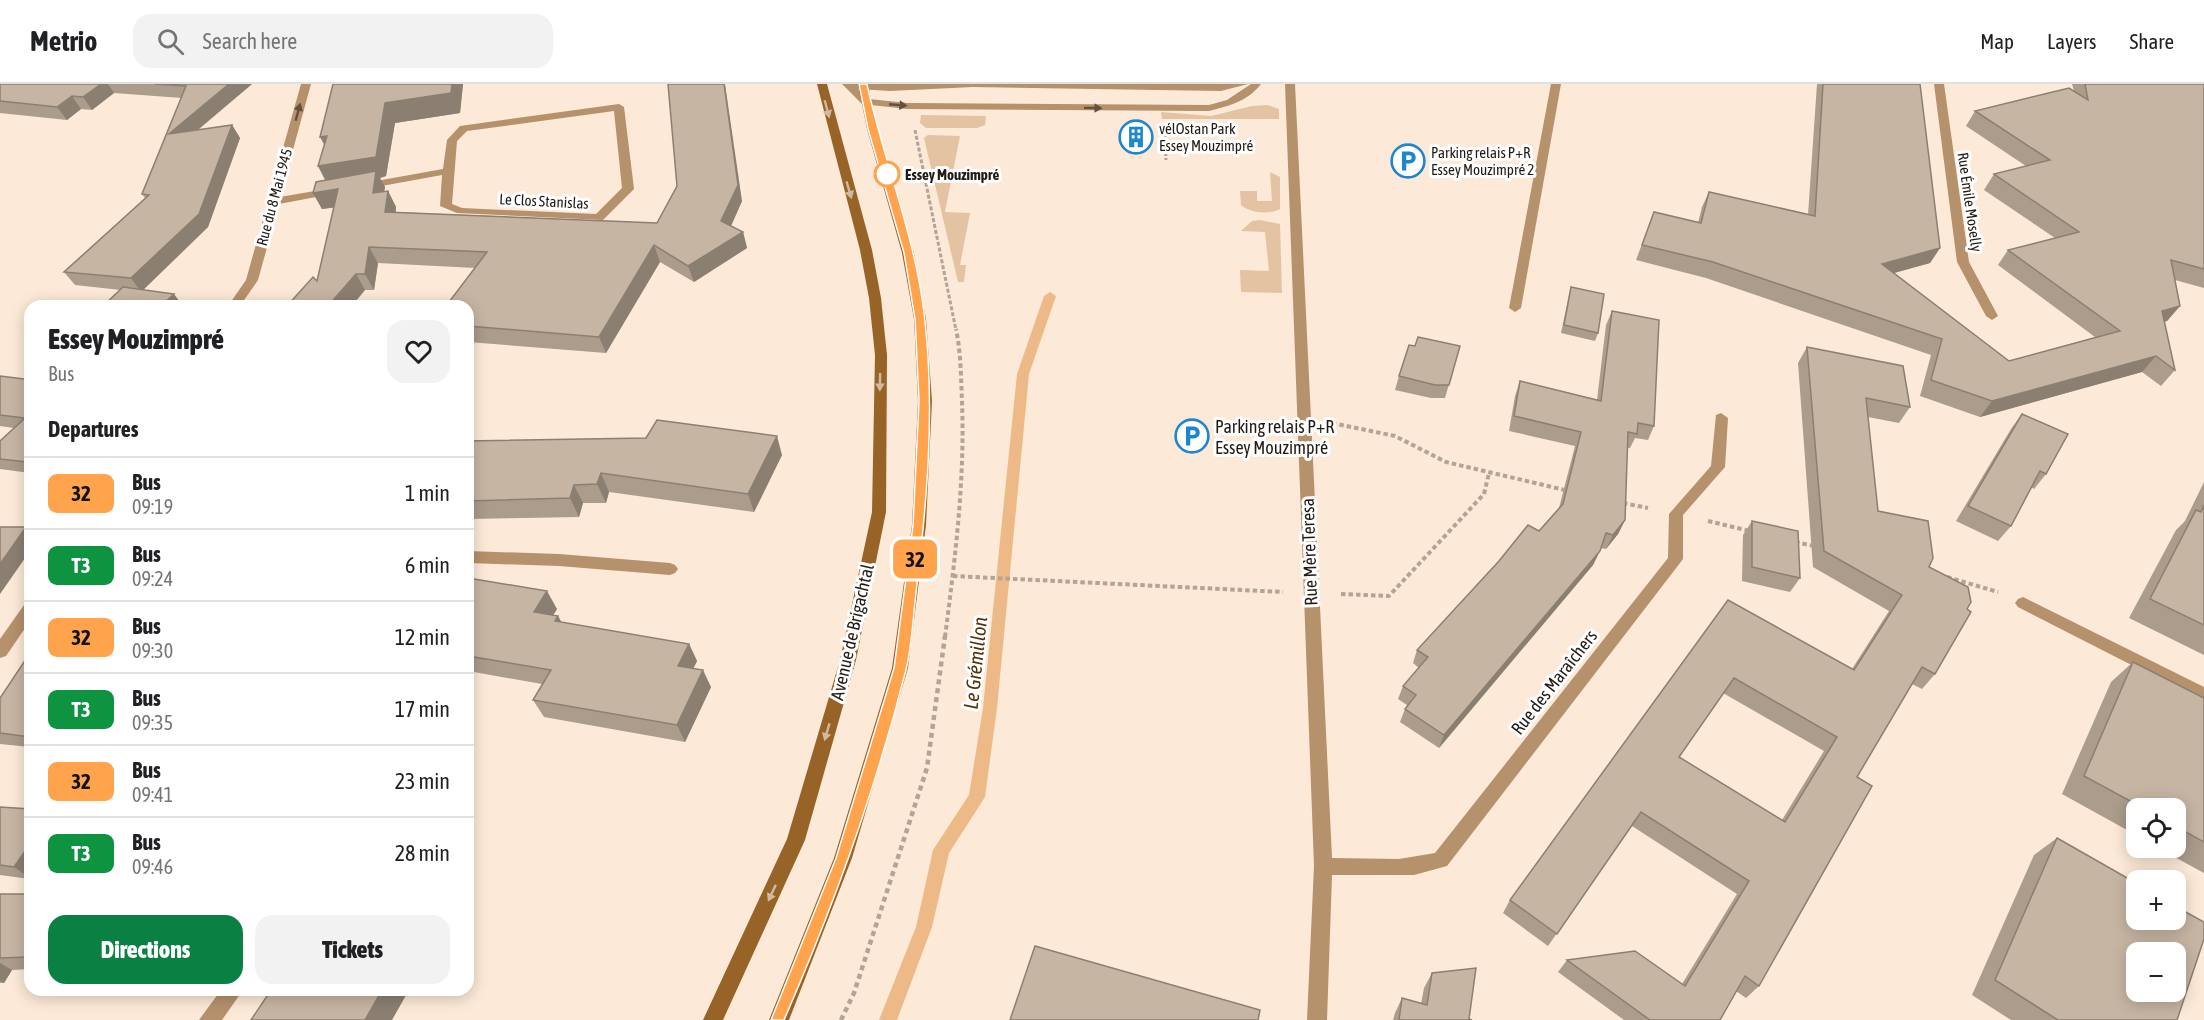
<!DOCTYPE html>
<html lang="en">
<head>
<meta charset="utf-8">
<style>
	:root { --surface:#fff; --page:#f2f2f2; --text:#202124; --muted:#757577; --line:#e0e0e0; --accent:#0b8043 }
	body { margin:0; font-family:"Asap Condensed",sans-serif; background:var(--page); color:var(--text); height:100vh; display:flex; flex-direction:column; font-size:22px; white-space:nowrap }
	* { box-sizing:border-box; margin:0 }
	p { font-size:20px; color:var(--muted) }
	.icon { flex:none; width:33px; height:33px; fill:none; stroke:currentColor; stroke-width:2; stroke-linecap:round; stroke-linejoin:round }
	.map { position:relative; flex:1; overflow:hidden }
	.panel { position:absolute; left:24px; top:216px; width:450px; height:696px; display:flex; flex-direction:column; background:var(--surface); border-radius:18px; box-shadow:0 3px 15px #0003 }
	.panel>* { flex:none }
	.badge { padding:0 12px; border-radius:9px; font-size:21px; line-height:39px }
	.fabs { position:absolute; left:2126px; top:714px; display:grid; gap:12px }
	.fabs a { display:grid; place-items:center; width:60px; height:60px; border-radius:12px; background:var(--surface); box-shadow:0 3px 15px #0003; font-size:30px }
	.map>.badge { position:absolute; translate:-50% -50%; box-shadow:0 0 0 3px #fff }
	h2 { padding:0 24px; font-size:22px; line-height:54px }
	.round { display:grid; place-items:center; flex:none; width:63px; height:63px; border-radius:18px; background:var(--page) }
	.headline { display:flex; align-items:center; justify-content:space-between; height:102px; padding:0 24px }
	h1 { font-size:28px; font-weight:800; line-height:45px }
	.cta { display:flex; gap:12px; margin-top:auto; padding:12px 24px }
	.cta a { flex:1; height:69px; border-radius:18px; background:var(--accent); color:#fff; font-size:24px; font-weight:800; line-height:69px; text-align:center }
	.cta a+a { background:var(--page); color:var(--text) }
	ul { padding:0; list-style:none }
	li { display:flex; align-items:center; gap:18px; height:72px; padding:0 24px; border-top:2px solid var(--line) }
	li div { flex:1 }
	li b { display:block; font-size:22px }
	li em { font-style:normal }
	li .badge { min-width:66px; font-weight:700; text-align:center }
	header { display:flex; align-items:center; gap:36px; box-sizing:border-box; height:84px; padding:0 30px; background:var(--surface); border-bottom:2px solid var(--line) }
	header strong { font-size:28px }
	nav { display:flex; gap:33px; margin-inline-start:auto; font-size:21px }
	.search { width:420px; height:54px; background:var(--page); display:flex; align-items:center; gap:15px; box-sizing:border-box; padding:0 21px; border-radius:18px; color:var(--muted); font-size:22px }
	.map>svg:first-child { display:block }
	.green { fill:#e4c3a3 }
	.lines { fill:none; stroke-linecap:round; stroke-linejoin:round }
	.stream { fill:#edba87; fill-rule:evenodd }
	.path-far2 { stroke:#b3a496; stroke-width:3; stroke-dasharray:4 2; stroke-linecap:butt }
	.path-far1 { stroke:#b3a496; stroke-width:4; stroke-dasharray:4.5 3; stroke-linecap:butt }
	.path { stroke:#b3a496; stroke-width:4.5; stroke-dasharray:5 4; stroke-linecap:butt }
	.lane { fill:#b5916c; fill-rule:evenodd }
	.street { fill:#b5916c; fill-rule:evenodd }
	.secondary { fill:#976327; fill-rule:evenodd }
	.wall { fill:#ab9c8c; fill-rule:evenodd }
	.shaded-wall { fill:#8b7f72 }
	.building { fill:#c7b5a3; stroke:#8b7f72; stroke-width:1.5; fill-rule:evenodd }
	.oneway { fill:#64503c }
	.oneway2 { fill:#d0b99e }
	.line { fill:#ffa34c; stroke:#fff; stroke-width:1.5 }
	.stop-dot { fill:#fff; stroke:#ffa34c; stroke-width:3 }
	.labels { text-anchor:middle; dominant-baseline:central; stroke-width:6; stroke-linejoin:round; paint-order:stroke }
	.far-poi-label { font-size:15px; fill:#221b15; stroke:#fff; text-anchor:start }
	.far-stop-label { font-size:15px; font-weight:bold; fill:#221b15; stroke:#fff; text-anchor:start }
	.far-street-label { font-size:15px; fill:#221b15; stroke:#fff }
	.poi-label { font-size:18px; fill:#221b15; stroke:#fff; text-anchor:start }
	.street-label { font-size:18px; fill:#221b15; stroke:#fff }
	.water-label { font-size:20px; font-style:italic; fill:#533209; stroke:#fff }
</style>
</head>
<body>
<header>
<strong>Metrio</strong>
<div class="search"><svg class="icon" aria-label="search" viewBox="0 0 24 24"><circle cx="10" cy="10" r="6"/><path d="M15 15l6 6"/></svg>Search here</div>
<nav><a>Map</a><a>Layers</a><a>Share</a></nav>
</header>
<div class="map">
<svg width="2204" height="936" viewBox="0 0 2204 936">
	<rect width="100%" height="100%" fill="#fce9d7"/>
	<!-- green -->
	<g class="green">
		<path d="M1268,21L1279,25V35H1162L1161,28L1211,32L1252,22Z"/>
		<path d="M921,31L986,32L985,41L977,44H926L920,39Z"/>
		<path d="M928,51L960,52L945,128L970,129L960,181H966L964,198H958L924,54Z"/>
		<path d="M1270,88L1280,93V125C1269,131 1250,129 1241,121L1240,107H1257V117H1272Z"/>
		<path d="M1260,136L1280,140L1282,209L1241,208L1240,186L1269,187L1265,148L1241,147L1252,137Z"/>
	</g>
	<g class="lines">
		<!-- stream -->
		<path class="stream" d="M1050,208L1056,212L1029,290L997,624L985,713L949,769L932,843L897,936H879L916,843L933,766L969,711L983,624L1017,290L1044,212Z"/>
		<!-- path-far2 -->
		<g class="path-far2">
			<path d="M915,46L956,246"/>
			<path d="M1165,50L1166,76"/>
		</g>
		<!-- path-far1 -->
		<g class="path-far1">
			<path d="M1332,339L1395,352L1446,378L1569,407"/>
			<path d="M1623,419L1648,424"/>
			<path d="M1708,437L1750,447"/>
			<path d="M1795,458L1814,462"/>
			<path d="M953,492L1283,508"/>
			<path d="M1947,493L1998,508"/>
			<path d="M1341,510L1389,512L1484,410L1489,389"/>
			<path d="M945,553C955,475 965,397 962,318C961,294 961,269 956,245"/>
		</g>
		<!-- path -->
		<path class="path" d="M841,936L854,909L927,684L945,552"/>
		<!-- lane -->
		<g class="lane">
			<path d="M842,0H1248L1221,7L973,3L890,7L858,5L869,15L907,19L1209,21L1227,16L1251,0H1261C1248,17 1229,22 1209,27L907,25L862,20Z"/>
			<path d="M2023,513L2204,603V618L2018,523L2015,519L2018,515Z"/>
			<path d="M221,906H243L222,936H199Z"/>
		</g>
		<!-- street -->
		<g class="street">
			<path d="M301,0H311L280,113L332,104L338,107L332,110L279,120L258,196L240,222H228L246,196Z"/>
			<path d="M1285,0H1295L1332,774L1399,775L1435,769L1668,474L1669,430L1711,382L1716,331L1721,329L1728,334L1725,383L1683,431V475L1680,479L1447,782L1414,791H1332L1327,936H1307L1314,782Z"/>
			<path d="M1551,0H1561L1521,224L1515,228L1509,224Z"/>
			<path d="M1934,0H1944L1969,178L1998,232L1992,236L1986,232L1957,178Z"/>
			<path d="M619,20L624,23L634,105L603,136L457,129L440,122L442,91L365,105L359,102L365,99L443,85L447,56L460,42ZM614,27L622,104L596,130L462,124L452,120L457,57L467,47Z"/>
			<path d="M468,467L559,470L670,479L675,481L678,485L675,489L670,491L559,482L468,479Z"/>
			<path d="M30,519V537L6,572L0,574V555L24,521Z"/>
		</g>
		<!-- secondary -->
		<g class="secondary">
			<path d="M817,0H827L872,166L881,214L887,271L886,428L856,576L805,756L723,936H703L787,755L840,576L872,428L875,271L869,214L860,166Z"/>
			<path d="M858,0H868L877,45L914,169L926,235L932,317L926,441L908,584L852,774L789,936H769L834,774L892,584L912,441L918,317L914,235L902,169L867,45Z"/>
		</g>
	</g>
	<!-- wall -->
	<g class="wall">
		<path d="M0,0H252L198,46L232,41L240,54L208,143L143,206H121L75,201L64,188L145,114L142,110L182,14L114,9L92,26L81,25L67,36L0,29Z"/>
		<path d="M333,0H463L460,29L395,39L386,92L380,94L385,103L384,107H388L396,123V128L657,139L742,117L731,142L743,148L747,164L694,198L660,178L606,269L468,258V222L476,184L378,179L374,206H365L317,197L334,123L322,125L313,109L325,96L318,82L324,61Z"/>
		<path d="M1817,0H1920L1940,164L1930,179L1894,189L2009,277L2095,253L1998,181L2008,166L2055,154L1984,106L1994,90L2026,82L1966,42L1975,27L2074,7L2072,0H2204V204L2175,196L2180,222L2167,237L2164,238L2175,286L2161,302L2142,288L1980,333L1920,312L1931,271L1706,194L1636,176L1654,128L1698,139L1702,123L1709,108L1808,131Z"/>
		<path d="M1571,203L1598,249L1595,257L1561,249L1569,211Z"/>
		<path d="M1612,227L1654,342L1648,356L1635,354L1630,364H1627L1625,436L1618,450L1606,465L1601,464L1593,481L1439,664L1400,638L1405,625L1407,621L1398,615L1403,602L1419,584L1413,579L1417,566L1539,447L1559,424L1575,362L1509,347L1515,312L1520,297L1597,316L1606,241Z"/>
		<path d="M1415,262H1460L1445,314H1431L1395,306L1399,292Z"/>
		<path d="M1807,263L1910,323L1899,339L1868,333L1878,427L1929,483L1935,590L1922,605L1912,600L1857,693L1759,902L1746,914L1736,907L1720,936H1624L1558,888L1567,876L1682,900L1737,810L1632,742L1548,862L1503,829L1510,816L1728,516L1852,585L1889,527L1813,483L1798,279ZM1723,609L1824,667L1782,736L1679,673Z"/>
		<path d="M30,290V389L0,385V357L14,344L0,342V292L24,295Z"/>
		<path d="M2022,330L2046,390L2034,405L2031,403L2011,442L1998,457L1956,437L2011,345Z"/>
		<path d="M468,357L782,371L754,428L609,408L606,419H583L579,433L468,435Z"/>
		<path d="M2204,398V571L2129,534L2176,446L2185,437Z"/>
		<path d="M1752,437L1800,494L1790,508L1742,497L1743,451Z"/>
		<path d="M468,494L557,525L553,531L558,532L561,538L689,560L697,577L693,585L711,603L685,658L544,633L533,616L542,600L468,587Z"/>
		<path d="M30,569V663L0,660V614Z"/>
		<path d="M2133,578L2204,614V789L2158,764H2175V724H2136V751L2062,710L2111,598Z"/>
		<path d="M0,723L30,725V795L0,791Z"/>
		<path d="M2057,754L2177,936H2011L1972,911L2034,771Z"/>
		<path d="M0,810H30V885L12,886L4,899H0Z"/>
		<path d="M1432,889L1469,935L1472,936H1393L1395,929L1402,914L1421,920L1424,904Z"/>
	</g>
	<!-- shaded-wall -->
	<g class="shaded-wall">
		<path d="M101,0H108L114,9L92,26L83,13Z"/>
		<path d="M229,0H252L177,63L169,50Z"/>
		<path d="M452,0H463L460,29L395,39L386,92L380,94L385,103L381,125L373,109L329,102L318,82L385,19Z"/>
		<path d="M724,0H725L742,117L726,153L721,137Z"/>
		<path d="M72,12L81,25L67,36L57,23Z"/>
		<path d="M232,41L240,54L208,143L141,208L131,194Z"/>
		<path d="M327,52L331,73L320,53Z"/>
		<path d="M338,105L347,122L322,125L313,109Z"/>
		<path d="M388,107L396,123L393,144L385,128Z"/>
		<path d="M743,148L747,164L694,198L688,182Z"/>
		<path d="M654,161L660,178L606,269L599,253Z"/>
		<path d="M369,163L378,179L374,206L365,190Z"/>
		<path d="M1940,164L1930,179L1872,195L1882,180Z"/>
		<path d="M356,190L365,206L352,222H328Z"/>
		<path d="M174,210L183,222H161Z"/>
		<path d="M2180,222L2167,237L2149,242L2162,227Z"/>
		<path d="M2156,272L2142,288L1980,333L1992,317Z"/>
		<path d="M777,352L782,371L754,428L748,410Z"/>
		<path d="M601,389L609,408L606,419L597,400Z"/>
		<path d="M574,401L583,419L579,433L570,414Z"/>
		<path d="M1625,436L1618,450L1606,465L1613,451Z"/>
		<path d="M26,443L30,447V467L0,510V480Z"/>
		<path d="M1600,467L1593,481L1439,664L1444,651Z"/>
		<path d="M547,507L557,525L544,546L534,528Z"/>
		<path d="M558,532L568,550L555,537Z"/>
		<path d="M689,560L697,577L686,599L678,582Z"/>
		<path d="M703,586L711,603L685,658L677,641Z"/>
		<path d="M30,760V794L14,783Z"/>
		<path d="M0,879L12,886L4,899L0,897Z"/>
		<path d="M382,906H409L392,936H365Z"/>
	</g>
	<!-- building -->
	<g class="building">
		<path d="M0,0H101L83,13L72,12L57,23L0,17Z"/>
		<path d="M154,0H229L169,50L232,41L199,130L131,194L64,188L149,111L142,110L186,2Z"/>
		<path d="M333,0H452L451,9L385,19L376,73L318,82L327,52L320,53Z"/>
		<path d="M668,0H724L738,101L721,137L743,148L688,182L654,161L599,253L468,242V222H446L487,168L369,163L365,190H356L328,222H287L313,193L317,197L338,105L313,109L316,98L376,87L373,109L388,107L385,128L657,139L677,102Z"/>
		<path d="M1823,0H1920L1940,164L1882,180L2009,277L2120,247L2008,166L2079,148L1994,90L2050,76L1975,27L2069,4L2088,16L2085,0H2204V185L2171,176L2180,222L2162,227L2175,286L2156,272L1992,317L1931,296L1942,255L1713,178L1642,161L1654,128L1701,139L1709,108L1815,132Z"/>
		<path d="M123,203L174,210L161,222H103Z"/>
		<path d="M1571,203L1604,210L1598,249L1564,241Z"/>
		<path d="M1612,227L1659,236L1654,342L1638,339L1637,350L1628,348L1625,436L1613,451L1606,449L1600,467L1444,651L1405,625L1416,611L1403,602L1428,573L1417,566L1499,477L1528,441L1539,447L1563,420L1581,348L1514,332L1520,297L1601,317Z"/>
		<path d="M1418,253L1460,262L1449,301H1435L1399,292L1409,261L1415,262Z"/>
		<path d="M1807,263L1903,282L1910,323L1866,314L1878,427L1928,437L1933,474L1929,483L1968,503L1971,518L1967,525L1971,528L1935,590L1922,583L1857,693L1872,702L1759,902L1745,892L1720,936H1650L1567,876L1635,867L1685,902L1749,797L1641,728L1557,850L1510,816L1728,516L1854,586L1902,511L1824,467ZM1734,594L1837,653L1785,738L1679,673Z"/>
		<path d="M30,290V375L27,378L0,375V357L25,334L0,331V292L24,295Z"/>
		<path d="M2022,330L2068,350L2046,390L2040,387L2011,442L1968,422Z"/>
		<path d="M657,336L777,352L748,410L601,389L597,400L574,401L570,414L468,417V357L646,354Z"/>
		<path d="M2204,421V541L2150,515L2196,426L2201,428Z"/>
		<path d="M1752,437L1798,447L1800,494L1752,483Z"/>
		<path d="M0,443H26L0,480Z"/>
		<path d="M468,494L547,507L534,528L558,532L555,537L689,560L678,582L703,586L677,641L533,616L551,586L468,572Z"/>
		<path d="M30,569V653L0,649V614Z"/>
		<path d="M2133,578L2204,614V758L2175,742V724H2143L2084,692Z"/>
		<path d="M0,723L30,725V760L14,783L0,781Z"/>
		<path d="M2057,754L2136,799V836H2175V822L2204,838V855L2177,936H2058L1995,896ZM2136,868H2175V908H2136Z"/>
		<path d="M0,810H30V873L0,874Z"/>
		<path d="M1035,862L1260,926L1258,936H1010Z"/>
		<path d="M1476,884L1469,935L1472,936H1399L1402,914L1427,921L1432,889Z"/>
		<path d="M271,906H382L365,936H251Z"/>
	</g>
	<!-- one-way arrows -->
	<defs><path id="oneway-solid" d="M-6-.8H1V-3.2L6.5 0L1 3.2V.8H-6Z" transform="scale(1.5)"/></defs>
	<g class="oneway">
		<use href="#oneway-solid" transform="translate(898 21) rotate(5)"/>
		<use href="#oneway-solid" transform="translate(1093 24) rotate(1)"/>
		<use href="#oneway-solid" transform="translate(298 28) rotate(-75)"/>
	</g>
	<g class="oneway2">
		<use href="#oneway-solid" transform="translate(827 25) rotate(75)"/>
		<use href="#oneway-solid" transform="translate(849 106) rotate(74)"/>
		<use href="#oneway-solid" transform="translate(880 298) rotate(91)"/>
		<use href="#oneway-solid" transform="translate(827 648) rotate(106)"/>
		<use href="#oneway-solid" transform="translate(772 809) rotate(115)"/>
	</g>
	<!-- line -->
	<path class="line" d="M859,0H867C884,79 917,156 925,237C935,327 927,419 916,509C913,534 912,562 906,586C875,708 832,826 784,936H771L836,774L894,584L913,441L919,317L915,235L904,169L868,45Z"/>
	<!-- icons -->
	<defs>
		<symbol id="building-ring" viewBox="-11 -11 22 22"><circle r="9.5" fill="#fff" stroke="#1e85cf" stroke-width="1.5"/><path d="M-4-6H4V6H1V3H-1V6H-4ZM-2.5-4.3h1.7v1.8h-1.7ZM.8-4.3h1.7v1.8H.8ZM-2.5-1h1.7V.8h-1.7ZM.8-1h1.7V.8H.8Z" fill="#1e85cf"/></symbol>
		<symbol id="parking-ring" viewBox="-11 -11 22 22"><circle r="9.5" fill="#fff" stroke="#1e85cf" stroke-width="1.5"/><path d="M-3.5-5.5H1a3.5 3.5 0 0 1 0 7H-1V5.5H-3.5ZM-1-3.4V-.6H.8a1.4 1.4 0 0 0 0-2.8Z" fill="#1e85cf"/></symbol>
	</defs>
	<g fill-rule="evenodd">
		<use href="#building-ring" x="1117" y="34" width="38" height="38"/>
		<use href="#parking-ring" x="1389" y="58" width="38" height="38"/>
		<use href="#parking-ring" x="1173" y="333" width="38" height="38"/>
	</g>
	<!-- markers -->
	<circle class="stop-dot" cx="887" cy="90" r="12"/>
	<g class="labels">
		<!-- far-poi labels -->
		<g class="far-poi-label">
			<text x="1159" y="44">vélOstan Park<tspan x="1159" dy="17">Essey Mouzimpré</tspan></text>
			<text x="1431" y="68">Parking relais P+R<tspan x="1431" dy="17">Essey Mouzimpré 2</tspan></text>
		</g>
		<!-- far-stop labels -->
		<g class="far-stop-label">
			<text x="905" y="90">Essey Mouzimpré</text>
		</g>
		<!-- far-street labels -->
		<g class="far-street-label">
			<text transform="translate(274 113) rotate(-75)">Rue du 8 Mai 1945</text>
			<text transform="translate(544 117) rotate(3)">Le Clos Stanislas</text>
			<text transform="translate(1970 118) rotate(82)">Rue Émile Moselly</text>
		</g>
		<!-- poi labels -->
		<g class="poi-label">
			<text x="1215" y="342">Parking relais P+R<tspan x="1215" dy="21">Essey Mouzimpré</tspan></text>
		</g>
		<!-- street labels -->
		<g class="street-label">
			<text transform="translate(1309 468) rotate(-92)">Rue Mère Teresa</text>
			<text transform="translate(852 548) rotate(-77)">Avenue de Brigachtal</text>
			<text transform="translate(1554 598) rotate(-52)">Rue des Maraîchers</text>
		</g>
		<!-- water labels -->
		<g class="water-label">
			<text transform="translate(975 579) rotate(-84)">Le Grémillon</text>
		</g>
	</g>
</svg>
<div class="fabs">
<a><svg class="icon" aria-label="locate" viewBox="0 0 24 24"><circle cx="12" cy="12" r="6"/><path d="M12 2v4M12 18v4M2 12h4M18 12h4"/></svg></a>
<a>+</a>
<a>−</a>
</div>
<b class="badge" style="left:915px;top:475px;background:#ffa34c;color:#111">32</b>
<section class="panel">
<div class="headline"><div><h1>Essey Mouzimpré</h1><p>Bus</p></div><a class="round"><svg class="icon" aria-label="heart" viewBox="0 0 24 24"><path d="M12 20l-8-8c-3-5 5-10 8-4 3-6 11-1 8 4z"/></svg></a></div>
<h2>Departures</h2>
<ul>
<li><span class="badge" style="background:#ffa34c;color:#111">32</span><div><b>Bus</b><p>09:19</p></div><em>1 min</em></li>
<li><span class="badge" style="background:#0e9340;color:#fff">T3</span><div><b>Bus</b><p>09:24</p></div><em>6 min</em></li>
<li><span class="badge" style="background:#ffa34c;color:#111">32</span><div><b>Bus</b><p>09:30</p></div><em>12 min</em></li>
<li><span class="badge" style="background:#0e9340;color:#fff">T3</span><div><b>Bus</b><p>09:35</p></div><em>17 min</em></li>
<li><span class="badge" style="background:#ffa34c;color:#111">32</span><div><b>Bus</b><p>09:41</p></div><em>23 min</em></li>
<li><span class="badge" style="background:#0e9340;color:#fff">T3</span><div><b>Bus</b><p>09:46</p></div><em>28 min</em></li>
</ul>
<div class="cta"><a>Directions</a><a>Tickets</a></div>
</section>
</div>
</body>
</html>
